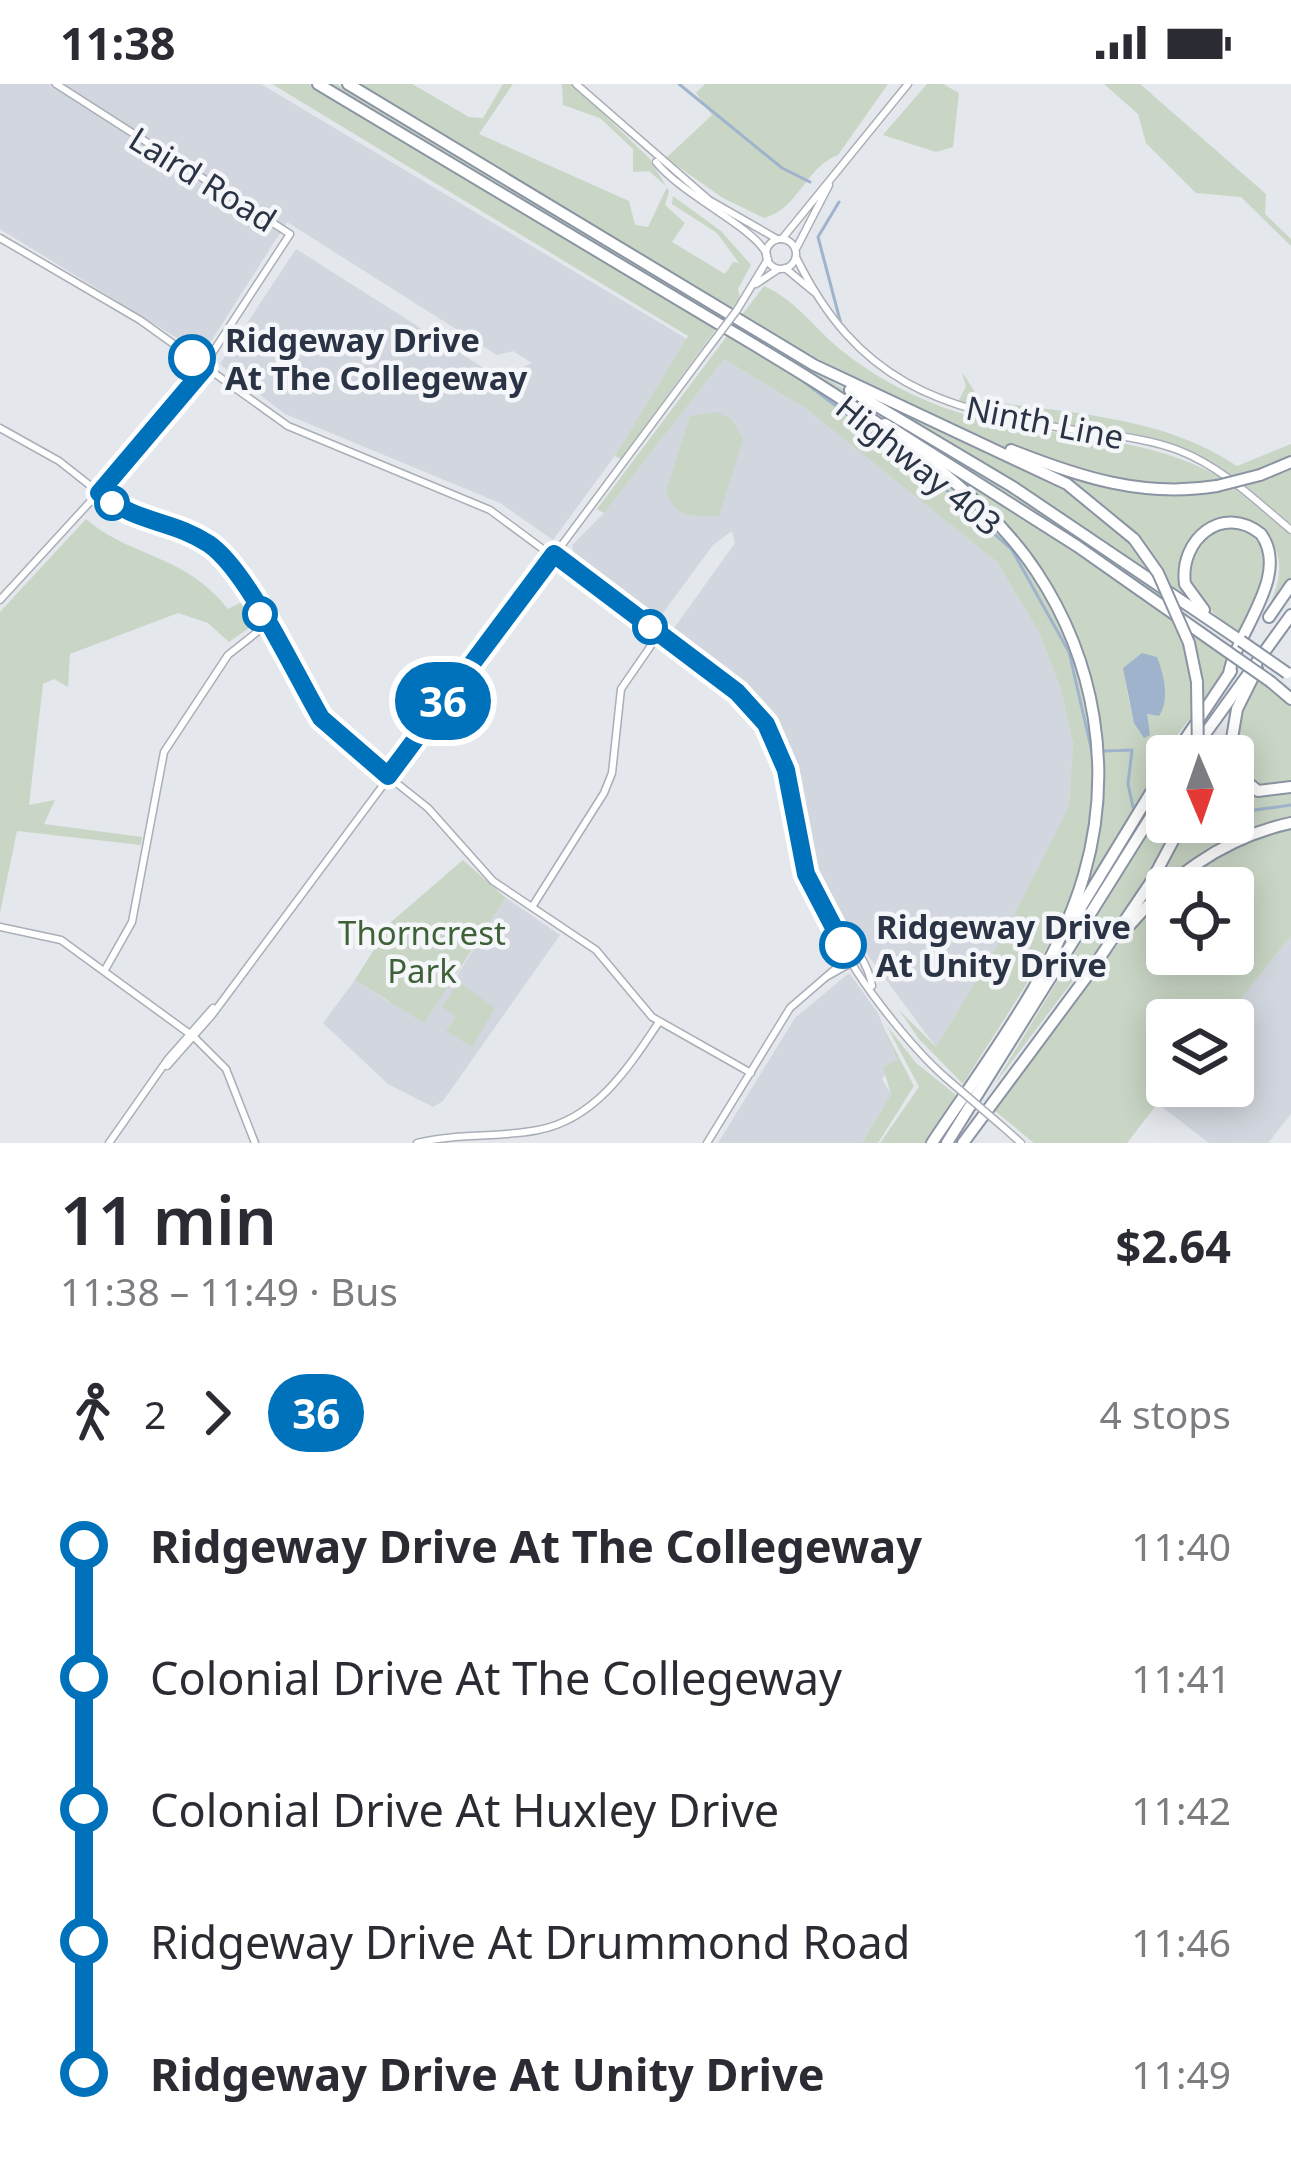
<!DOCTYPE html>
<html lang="en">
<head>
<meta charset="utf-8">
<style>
	:root { --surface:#fff; --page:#f2f2f3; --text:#2b2b33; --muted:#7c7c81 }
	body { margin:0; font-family:"Noto Sans",sans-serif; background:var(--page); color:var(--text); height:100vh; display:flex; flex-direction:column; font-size:45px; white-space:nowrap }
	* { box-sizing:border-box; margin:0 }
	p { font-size:39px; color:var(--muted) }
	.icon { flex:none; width:66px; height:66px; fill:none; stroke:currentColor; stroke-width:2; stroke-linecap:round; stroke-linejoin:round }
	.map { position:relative; height:1059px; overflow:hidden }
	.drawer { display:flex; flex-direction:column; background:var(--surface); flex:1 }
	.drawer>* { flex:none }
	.badge { padding:0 24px; border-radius:39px; font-size:42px; line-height:78px }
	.needle { width:78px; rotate:178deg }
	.fabs { position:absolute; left:1146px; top:651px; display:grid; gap:24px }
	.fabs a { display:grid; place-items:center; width:108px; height:108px; border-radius:12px; background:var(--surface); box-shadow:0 6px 30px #0003; font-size:60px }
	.map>.badge { position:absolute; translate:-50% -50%; box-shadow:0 0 0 6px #fff }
	.legs { display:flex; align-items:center; gap:18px; height:132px; padding:0 60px; font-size:39px }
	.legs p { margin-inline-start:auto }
	.head { display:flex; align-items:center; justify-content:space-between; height:204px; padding:0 60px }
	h1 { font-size:66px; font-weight:600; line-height:90px }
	ul { padding:0 60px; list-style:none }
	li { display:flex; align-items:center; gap:42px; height:132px; font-size:45px }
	li i { display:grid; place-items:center; width:18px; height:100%; margin:0 15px; background:currentColor }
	li i::after { content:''; width:30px; height:30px; margin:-15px; border:9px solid; border-radius:50%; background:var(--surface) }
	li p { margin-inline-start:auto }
	li:first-child i { background:linear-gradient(#0000 50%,currentColor 0) }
	li:last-child i { background:linear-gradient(currentColor 50%,#0000 0) }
	.status { display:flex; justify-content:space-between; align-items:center; height:84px; padding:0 60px; background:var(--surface); direction:ltr }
	.status svg { height:33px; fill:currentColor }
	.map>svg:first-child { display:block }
	.built { fill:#d2d6de }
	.green { fill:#c9d6c5; fill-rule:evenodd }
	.water { fill:#9fb4cc }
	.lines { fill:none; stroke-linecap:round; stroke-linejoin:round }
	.stream { stroke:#9fb4cc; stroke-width:3 }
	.secondary-casing { stroke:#a9aeb7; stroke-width:9 }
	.highway-casing { stroke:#8b94a3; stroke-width:14 }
	.secondary { stroke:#fff; stroke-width:6 }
	.highway { stroke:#fff; stroke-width:10 }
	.secondary-bridge-casing { stroke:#a9aeb7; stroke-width:9; stroke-linecap:butt }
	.highway-bridge-casing { stroke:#8b94a3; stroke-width:14; stroke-linecap:butt }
	.secondary-bridge { stroke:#fff; stroke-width:6 }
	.highway-bridge { stroke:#fff; stroke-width:10 }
	.line-1-casing { stroke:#fff; stroke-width:27 }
	.line-1 { stroke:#0072bc; stroke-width:18 }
	.stop-1-dot { fill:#fff; stroke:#0072bc; stroke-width:6 }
	.labels { text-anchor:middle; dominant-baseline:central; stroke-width:9; stroke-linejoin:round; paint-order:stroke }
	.street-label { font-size:33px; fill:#2b3445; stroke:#f4f6f9 }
	.stop-label { font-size:33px; font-weight:bold; fill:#2b3445; stroke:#f4f6f9; text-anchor:start }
	.park-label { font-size:33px; fill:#3f6138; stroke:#f4f6f9 }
</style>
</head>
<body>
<div class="status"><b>11:38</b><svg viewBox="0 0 49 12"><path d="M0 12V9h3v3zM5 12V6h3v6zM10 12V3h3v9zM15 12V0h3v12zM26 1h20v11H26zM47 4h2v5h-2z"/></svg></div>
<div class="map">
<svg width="1291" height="1059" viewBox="0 0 1291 1059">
	<rect width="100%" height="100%" fill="#e4e7ec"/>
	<!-- built -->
	<g class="built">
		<path d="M0,0H261L687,255L619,366L553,456L500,419L285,330L220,280L296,165L490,288L498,301H517L523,283L532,279L513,267L497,271L287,138L203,270L0,145Z"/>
		<path d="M724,275L805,324L997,478L1040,550L1061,606L1073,660L1069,722L1005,849L936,963L821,808L809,775L789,676L774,641L749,610L672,547L735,459L732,447L713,461L660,533L573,470L572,461L604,429Z"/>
		<path d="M506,814L560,851L443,1017L433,1023L388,1000L323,939L355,896L389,918L454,896Z"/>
		<path d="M1291,852V1030L1268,1059H1209L1157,1019L1171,1002H1233V936H1224Z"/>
		<path d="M849,889L878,929L897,977L882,995L891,1010L862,1059H718L795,934Z"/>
	</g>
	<!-- green -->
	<g class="green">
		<path d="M272,0H309L716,245L621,375L615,372L688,252Z"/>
		<path d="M324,0H337L724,234L722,237Z"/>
		<path d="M358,0H412L469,33L483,34L503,0H513L479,50L629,117L635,141L648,143L667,103L649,87L633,88V65L600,34L563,21L562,0H572L649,74L669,107L665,121L685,139L672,158L725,190L733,178L739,179L717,149L672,120L673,112L721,147L751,181L738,205L740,215L731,225Z"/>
		<path d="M705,0H888L838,71C805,83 800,124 764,134L723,114L666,74L712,31L696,9Z"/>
		<path d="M927,0H943L959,9L953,63L936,68L883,51Z"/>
		<path d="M1104,0H1140L1266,110L1265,130L1291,155V162L1241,113L1196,109L1146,59L1138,30Z"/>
		<path d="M764,202C797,217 813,243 841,266C868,288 903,308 937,321C1033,359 1140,342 1230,399C1077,424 873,305 741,232Z"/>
		<path d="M736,240L986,390L1163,506L1173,524L1046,437Z"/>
		<path d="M727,252C886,348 1076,454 1092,659C1095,702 1094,744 1081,785C1057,862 1005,932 963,1000L919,955L899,926L936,963L1005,849L1069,722L1073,660L1061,606L1040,550L997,478L805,324L724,275L604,429L597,425Z"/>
		<path d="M962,288L980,316C1067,329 1164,332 1237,382L1291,360V377L1240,396L1175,360L988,328L958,318L966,302Z"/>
		<path d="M876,315C978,363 1091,398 1157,495Z"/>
		<path d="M716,328L731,335L743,355L719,432C692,431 679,437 666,408L690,332Z"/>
		<path d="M911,360L1178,538L1197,625L1174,655L1166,656L1169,664L1081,813C1122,689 1106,551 1015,451C985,417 946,390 911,360ZM1137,573L1164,609L1159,632L1147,630V653C1131,643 1126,604 1125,584Z"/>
		<path d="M1033,378C1102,405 1162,420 1235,405L1291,451V497L1261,536C1285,497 1291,459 1244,437C1180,451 1179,456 1190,518L1170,503L1121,438Z"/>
		<path d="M1291,384V440L1246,402Z"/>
		<path d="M86,435C131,474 185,470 228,525L244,517L256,539L229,558L208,539L178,529L70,570L68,603L54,595L43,600L29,721L55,716L44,740L142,753L141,761L17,747L0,829V528Z"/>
		<path d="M1236,442L1252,447L1273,473L1268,510L1245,554C1218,534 1173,503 1197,465C1207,449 1217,445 1236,442Z"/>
		<path d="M1190,546L1230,577L1204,615Z"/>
		<path d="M1255,594L1291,620V700L1263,704L1237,684L1235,642Z"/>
		<path d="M1233,691L1260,710L1291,706V737L1237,754L1139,827L1157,800L1145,813L1187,738H1220L1214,743L1238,733Z"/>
		<path d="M1167,717V738H1179L1131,820L994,1001Z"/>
		<path d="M1291,744V852L1224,936H1167L1171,1002L1127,1059H1034L995,1027L1119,859L1167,808V870H1233V804H1172L1238,761Z"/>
		<path d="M463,776L506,814L424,939L355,896L391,838Z"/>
		<path d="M459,898L495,924L472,963L446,947L456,933L442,923Z"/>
		<path d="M882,941L914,1002L878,1059H862L891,1010L883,983L897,976Z"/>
		<path d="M887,942L916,979L956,1011L925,1059H880L919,1003Z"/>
	</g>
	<!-- water -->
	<path class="water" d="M1142,569L1157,573C1164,591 1170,616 1159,632L1147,630L1150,651L1144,654L1134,639L1123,584Z"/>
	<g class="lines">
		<!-- stream -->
		<g class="stream">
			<path d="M679,0L782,84L810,98"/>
			<path d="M839,118L818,153L841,240"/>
			<path d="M803,297L943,403L1012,466L1069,568L1092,668"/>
			<path d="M1104,667L1132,666L1128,700L1133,723"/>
			<path d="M1233,729L1291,721"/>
			<path d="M1162,732H1167"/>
		</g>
		<defs>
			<g id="secondary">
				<path d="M576,0L709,116L777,155"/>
				<path d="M656,78C683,112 756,144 767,171"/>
				<path d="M0,154L140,236L288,342L490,426L737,609C802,666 778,730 809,798C826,833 866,864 872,902"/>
				<path d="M782,155L908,0"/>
				<circle cx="781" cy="170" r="15"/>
				<path d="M797,163L829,101"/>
				<path d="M796,173C857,298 938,325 1069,345C1105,351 1144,353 1178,366C1222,383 1255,416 1291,446"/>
				<path d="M785,184L814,208"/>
				<path d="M756,200L777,186"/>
				<path d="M737,226L768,175"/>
				<path d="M0,344L59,377L125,429L208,459L234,486L331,647L428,724L493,797L596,866L652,933L751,989"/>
				<path d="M0,516L177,323L290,150L56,0"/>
				<path d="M532,823L604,709L612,689L621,605L659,550"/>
				<path d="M0,843L61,856L194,953L226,985L255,1059"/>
				<path d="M837,845C844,883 915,967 946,994"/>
				<path d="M106,884L132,838L164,668L228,571L266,541"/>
				<path d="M826,893L856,876"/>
				<path d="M167,982L212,931L707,266"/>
				<path d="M1003,1043L1021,1059"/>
				<path d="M109,1059L168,975L213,924"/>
				<path d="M417,1059C456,1049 498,1054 538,1046C596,1035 629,983 659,938"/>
				<path d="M707,1059L790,924L849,873"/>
			</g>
			<g id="highway">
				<path d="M318,0C440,73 562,146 684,219C795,286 964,378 1036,487C1096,577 1114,687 1084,791C1056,888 987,976 932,1059"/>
				<path d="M348,0L814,281L1067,400L1134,455"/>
				<path d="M850,306L1013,403L1241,557"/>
				<path d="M885,340L1077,462L1228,568"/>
				<path d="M1011,366C1079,393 1143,414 1217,402"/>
				<path d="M1260,391L1291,378"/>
				<path d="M1204,526L1185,500C1179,456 1222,419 1261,450C1291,492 1236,548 1229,590"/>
				<path d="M1269,533L1291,501"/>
				<path d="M1189,559L1197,598"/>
				<path d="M1271,598L1291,615"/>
				<path d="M1174,672L1231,587"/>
				<path d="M1189,672L1291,531"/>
				<path d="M1229,672L1237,625L1257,585"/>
				<path d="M1233,687L1258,707L1291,703"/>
				<path d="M1075,833L1167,682"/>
				<path d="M1123,849C1168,795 1221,754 1291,739"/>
				<path d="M947,1059L1167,707"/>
				<path d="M963,1059L1090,888L1151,798L1183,738"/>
			</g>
		</defs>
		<!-- secondary casing -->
		<use href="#secondary" class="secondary-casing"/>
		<!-- highway casing -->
		<use href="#highway" class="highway-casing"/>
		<!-- secondary -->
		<use href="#secondary" class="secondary"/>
		<!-- highway -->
		<use href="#highway" class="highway"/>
		<defs>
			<g id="secondary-bridge">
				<path d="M707,266L737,226"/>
				<path d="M946,994L1003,1043"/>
			</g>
			<g id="highway-bridge">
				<path d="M1217,402L1260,391"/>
				<path d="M1134,455L1158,489L1189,559"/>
				<path d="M1241,557L1287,589"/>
				<path d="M1228,568L1271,598"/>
				<path d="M1197,598L1198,672"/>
			</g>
		</defs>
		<!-- secondary-bridge casing -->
		<use href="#secondary-bridge" class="secondary-bridge-casing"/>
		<!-- highway-bridge casing -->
		<use href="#highway-bridge" class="highway-bridge-casing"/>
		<!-- secondary-bridge -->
		<use href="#secondary-bridge" class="secondary-bridge"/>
		<!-- highway-bridge -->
		<use href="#highway-bridge" class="highway-bridge"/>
	</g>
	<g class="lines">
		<defs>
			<path id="line-1" d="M192,274L205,284L99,409C138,440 173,436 209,460C248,487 295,590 321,634L388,692L554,470L737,608L766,640L786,686L806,790L843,861"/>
		</defs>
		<!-- line-1 casing -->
		<use href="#line-1" class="line-1-casing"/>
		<!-- line-1 -->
		<use href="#line-1" class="line-1"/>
	</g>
	<!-- markers -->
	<g class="stop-1-dot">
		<circle cx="192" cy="274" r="21"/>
		<circle cx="112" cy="419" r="15"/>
		<circle cx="260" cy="530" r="15"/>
		<circle cx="650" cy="543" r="15"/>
		<circle cx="843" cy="861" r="21"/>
	</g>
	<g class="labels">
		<!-- street labels -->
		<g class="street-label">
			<text transform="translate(203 95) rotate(32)">Laird Road</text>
			<text transform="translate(1045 338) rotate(11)">Ninth Line</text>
			<text transform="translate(919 381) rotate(39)">Highway 403</text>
		</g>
		<!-- stop labels -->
		<g class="stop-label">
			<text x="225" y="255">Ridgeway Drive<tspan x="225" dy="38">At The Collegeway</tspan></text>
			<text x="876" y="842">Ridgeway Drive<tspan x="876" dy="38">At Unity Drive</tspan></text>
		</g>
		<!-- park labels -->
		<g class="park-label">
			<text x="422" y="848">Thorncrest<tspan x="422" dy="38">Park</tspan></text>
		</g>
	</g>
</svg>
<div class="fabs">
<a><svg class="needle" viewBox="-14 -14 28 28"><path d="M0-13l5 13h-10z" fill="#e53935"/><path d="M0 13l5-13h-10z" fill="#7c7c81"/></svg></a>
<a><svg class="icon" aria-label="locate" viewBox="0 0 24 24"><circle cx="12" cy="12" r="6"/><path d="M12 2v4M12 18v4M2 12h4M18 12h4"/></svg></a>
<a><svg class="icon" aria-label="layers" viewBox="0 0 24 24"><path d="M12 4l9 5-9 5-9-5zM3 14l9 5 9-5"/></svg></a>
</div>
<b class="badge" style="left:443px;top:617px;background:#0072bc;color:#fff">36</b>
</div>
<section class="drawer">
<div class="head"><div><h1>11 min</h1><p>11:38 – 11:49 · Bus</p></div><b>$2.64</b></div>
<div class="legs"><svg class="icon" aria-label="walk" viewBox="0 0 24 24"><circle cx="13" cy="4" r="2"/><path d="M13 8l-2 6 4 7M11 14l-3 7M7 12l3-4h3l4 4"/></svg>2<svg class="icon" aria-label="forward" viewBox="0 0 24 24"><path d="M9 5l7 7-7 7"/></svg><b class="badge" style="background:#0072bc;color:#fff">36</b><p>4 stops</p></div>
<ul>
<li><i style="color:#0072bc"></i><b>Ridgeway Drive At The Collegeway</b><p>11:40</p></li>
<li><i style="color:#0072bc"></i><span>Colonial Drive At The Collegeway</span><p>11:41</p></li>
<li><i style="color:#0072bc"></i><span>Colonial Drive At Huxley Drive</span><p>11:42</p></li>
<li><i style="color:#0072bc"></i><span>Ridgeway Drive At Drummond Road</span><p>11:46</p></li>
<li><i style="color:#0072bc"></i><b>Ridgeway Drive At Unity Drive</b><p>11:49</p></li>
</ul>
</section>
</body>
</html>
